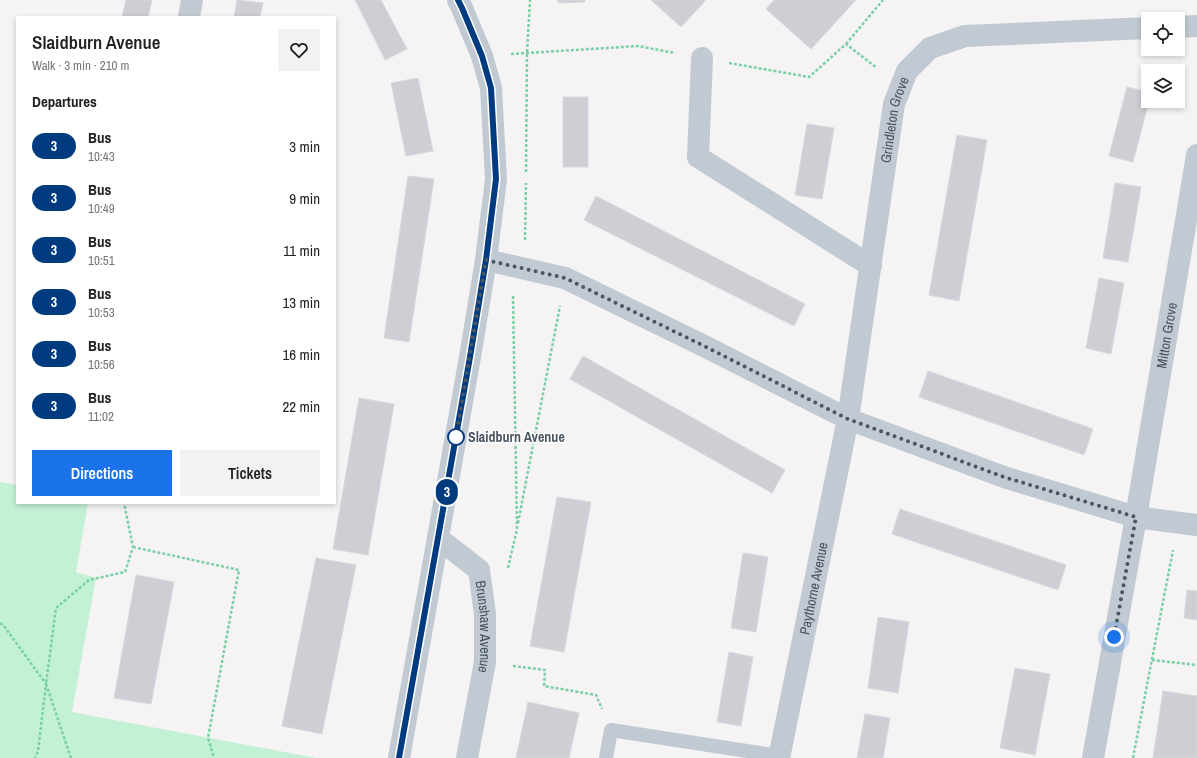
<!DOCTYPE html>
<html lang="en">
<head>
<meta charset="utf-8">
<style>
	:root { --surface:#fff; --page:#f2f2f2; --text:#202124; --muted:#757577; --accent:#1a73e8 }
	body { margin:0; font-family:"Archivo Narrow",sans-serif; background:var(--page); color:var(--text); height:100vh; display:flex; flex-direction:column; font-size:15px; white-space:nowrap }
	* { box-sizing:border-box; margin:0 }
	p { font-size:13px; color:var(--muted) }
	.icon { flex:none; width:22px; height:22px; fill:none; stroke:currentColor; stroke-width:2; stroke-linecap:round; stroke-linejoin:round }
	.map { position:relative; flex:1; overflow:hidden }
	.details { position:absolute; left:16px; top:16px; width:320px; height:488px; display:flex; flex-direction:column; background:var(--surface); border-radius:0px; box-shadow:0 2px 6px #0003 }
	.details>* { flex:none }
	.badge { padding:0 8px; border-radius:13px; font-size:14px; line-height:26px }
	.controls { position:absolute; left:1141px; top:12px; display:grid; gap:8px }
	.controls a { display:grid; place-items:center; width:44px; height:44px; border-radius:0px; background:var(--surface); box-shadow:0 2px 6px #0003; font-size:20px }
	.you { position:absolute; width:20px; height:20px; margin:-10px; border:3px solid #fff; border-radius:50%; background:#1a73e8; box-shadow:0 0 0 6px #1a73e833 }
	.map>.badge { position:absolute; translate:-50% -50%; box-shadow:0 0 0 2px #fff }
	h2 { padding:0 16px; font-size:15px; line-height:36px }
	.round { display:grid; place-items:center; flex:none; width:42px; height:42px; border-radius:0px; background:var(--page) }
	.headline { display:flex; align-items:center; justify-content:space-between; height:68px; padding:0 16px }
	h1 { font-size:19px; font-weight:600; line-height:30px }
	.action { display:flex; gap:8px; margin-top:auto; padding:8px 16px }
	.action a { flex:1; height:46px; border-radius:0px; background:var(--accent); color:#fff; font-size:16px; font-weight:600; line-height:46px; text-align:center }
	.action a+a { background:var(--page); color:var(--text) }
	ul { padding:0; list-style:none }
	li { display:flex; align-items:center; gap:12px; height:52px; padding:0 16px }
	li div { flex:1 }
	li b { display:block; font-size:15px }
	li em { font-style:normal }
	li .badge { min-width:44px; font-weight:700; text-align:center }
	.map>svg:first-child { display:block }
	.green { fill:#c3f1d5 }
	.building { fill:#cdcfd5; stroke:#d7d9de }
	.lines { fill:none; stroke-linecap:round; stroke-linejoin:round }
	.path { stroke:#7ad0a6; stroke-width:2.5; stroke-dasharray:3 2; stroke-linecap:butt }
	.service { stroke:#c1cad2; stroke-width:14 }
	.minor { stroke:#c1cad2; stroke-width:22 }
	.line-casing { stroke:#fff; stroke-width:9 }
	.line { stroke:#003b80; stroke-width:6 }
	.walk { stroke:#4a5661; stroke-width:4; stroke-dasharray:0 7.2 }
	.stop-dot { fill:#fff; stroke:#003b80; stroke-width:2 }
	.labels { text-anchor:middle; dominant-baseline:central; stroke-width:3; stroke-linejoin:round; paint-order:stroke }
	.street-label { font-size:14px; fill:#4a5661; stroke:#fff }
	.stop-label { font-size:14px; font-weight:bold; fill:#4a5661; stroke:#fff; text-anchor:start }
</style>
</head>
<body>
<div class="map">
<svg width="1197" height="758" viewBox="0 0 1197 758">
	<rect width="100%" height="100%" fill="#f5f3f3"/>
	<!-- green -->
	<path class="green" d="M0,482L17,485V503H88L76,572L96,578L72,712L316,758H0Z"/>
	<!-- building -->
	<g class="building">
		<path d="M126,0H152L148,17H122Z"/>
		<path d="M237,0L263,3L260,17H234Z"/>
		<path d="M355,0H381L407,49L385,60Z"/>
		<path d="M558,0H585V2L558,3Z"/>
		<path d="M651,0H706L681,27Z"/>
		<path d="M774,0H856L811,49L766,9Z"/>
		<path d="M418,78L433,151L406,156L391,83Z"/>
		<path d="M1127,87L1148,92L1149,101L1133,162L1109,156Z"/>
		<rect x="563" y="97" width="25" height="70"/>
		<path d="M807,124L834,128L822,199L795,195Z"/>
		<path d="M957,135L987,140L959,301L929,295Z"/>
		<path d="M408,176L434,179L409,342L384,338Z"/>
		<path d="M1115,183L1141,187L1128,262L1103,258Z"/>
		<path d="M596,196L805,304L794,326L584,220Z"/>
		<path d="M1099,278L1124,283L1111,354L1086,348Z"/>
		<path d="M583,356L785,470L772,493L570,379Z"/>
		<path d="M928,371L1093,429L1084,455L919,397Z"/>
		<path d="M359,398L394,404L368,555L333,549Z"/>
		<path d="M557,497L591,502L564,652L530,646Z"/>
		<path d="M900,509L1066,565L1058,590L892,534Z"/>
		<path d="M743,553L768,557L756,632L731,628Z"/>
		<path d="M316,558L356,565L322,734L282,726Z"/>
		<path d="M136,575L174,582L151,704L114,698Z"/>
		<path d="M1187,590L1197,591V620L1184,618Z"/>
		<path d="M878,617L909,622L898,693L868,688Z"/>
		<path d="M729,652L753,657L741,726L717,722Z"/>
		<path d="M1015,668L1050,674L1035,755L1000,748Z"/>
		<path d="M1163,691L1197,696V758H1153Z"/>
		<path d="M528,702L579,713L569,758H516Z"/>
		<path d="M865,714L890,718L883,758H857Z"/>
	</g>
	<g class="lines">
		<!-- path -->
		<g class="path">
			<path d="M846,44L883,0"/>
			<path d="M511,54L638,46L675,53"/>
			<path d="M729,63L809,77L846,44L877,68"/>
			<path d="M526,172L527,53L530,0"/>
			<path d="M525,240L526,183"/>
			<path d="M518,523L560,306"/>
			<path d="M133,547L239,570L208,738L214,758"/>
			<path d="M508,568L517,529L513,296"/>
			<path d="M0,623L4,626L46,684L38,751L35,758"/>
			<path d="M1152,660L1197,665"/>
			<path d="M513,666L545,670L544,686L596,695L602,709"/>
			<path d="M71,758L46,684L56,608L89,580L125,572L133,547L124,503"/>
			<path d="M1133,758L1173,550"/>
		</g>
		<!-- service -->
		<path class="service" d="M606,758L611,730L779,756"/>
		<!-- minor -->
		<g class="minor">
			<path d="M189,17L192,0"/>
			<path d="M1178,27L1197,26"/>
			<path d="M702,58L698,157L871,266"/>
			<path d="M486,260L565,278L702,345L848,419L1004,477L1136,517L1197,525"/>
			<path id="s1" d="M438,538L479,570L485,614V662L467,758"/>
			<path d="M399,758L470,357L486,260L496,179L491,88L482,56L462,8L458,0"/>
			<path id="s2" d="M779,758L848,419L894,104L907,71L930,48L965,36L1148,28"/>
			<path id="s3" d="M1093,758L1136,517L1197,155"/>
		</g>
	</g>
	<g class="lines">
		<defs>
			<path id="line" d="M399,758L470,357L486,260L496,179L491,88L482,56L462,8L458,0"/>
		</defs>
		<!-- line casing -->
		<use href="#line" class="line-casing"/>
		<!-- line -->
		<use href="#line" class="line"/>
		<!-- walk -->
		<path class="walk" d="M456,437L486,260L565,278L702,345L848,419L1004,477L1136,517L1114,637"/>
	</g>
	<!-- markers -->
	<circle class="stop-dot" cx="456" cy="437" r="8"/>
	<g class="labels">
		<!-- street labels -->
		<g class="street-label">
			<text stroke="none"><textPath href="#s2" startOffset="649">Grindleton Grove</textPath></text>
			<text stroke="none"><textPath href="#s3" startOffset="429">Mitton Grove</textPath></text>
			<text stroke="none"><textPath href="#s2" startOffset="173">Paythorne Avenue</textPath></text>
			<text stroke="none"><textPath href="#s1" startOffset="109">Brunshaw Avenue</textPath></text>
		</g>
		<!-- stop labels -->
		<g class="stop-label">
			<text x="468" y="437">Slaidburn Avenue</text>
		</g>
	</g>
</svg>
<div class="controls">
<a><svg class="icon" aria-label="locate" viewBox="0 0 24 24"><circle cx="12" cy="12" r="6"/><path d="M12 2v4M12 18v4M2 12h4M18 12h4"/></svg></a>
<a><svg class="icon" aria-label="layers" viewBox="0 0 24 24"><path d="M12 4l9 5-9 5-9-5zM3 14l9 5 9-5"/></svg></a>
</div>
<div class="you" style="left:1114px;top:637px"></div>
<b class="badge" style="left:447px;top:492px;background:#003b80;color:#fff">3</b>
<section class="details">
<div class="headline"><div><h1>Slaidburn Avenue</h1><p>Walk · 3 min · 210 m</p></div><a class="round"><svg class="icon" aria-label="heart" viewBox="0 0 24 24"><path d="M12 20l-8-8c-3-5 5-10 8-4 3-6 11-1 8 4z"/></svg></a></div>
<h2>Departures</h2>
<ul>
<li><span class="badge" style="background:#003b80;color:#fff">3</span><div><b>Bus</b><p>10:43</p></div><em>3 min</em></li>
<li><span class="badge" style="background:#003b80;color:#fff">3</span><div><b>Bus</b><p>10:49</p></div><em>9 min</em></li>
<li><span class="badge" style="background:#003b80;color:#fff">3</span><div><b>Bus</b><p>10:51</p></div><em>11 min</em></li>
<li><span class="badge" style="background:#003b80;color:#fff">3</span><div><b>Bus</b><p>10:53</p></div><em>13 min</em></li>
<li><span class="badge" style="background:#003b80;color:#fff">3</span><div><b>Bus</b><p>10:56</p></div><em>16 min</em></li>
<li><span class="badge" style="background:#003b80;color:#fff">3</span><div><b>Bus</b><p>11:02</p></div><em>22 min</em></li>
</ul>
<div class="action"><a>Directions</a><a>Tickets</a></div>
</section>
</div>
</body>
</html>
